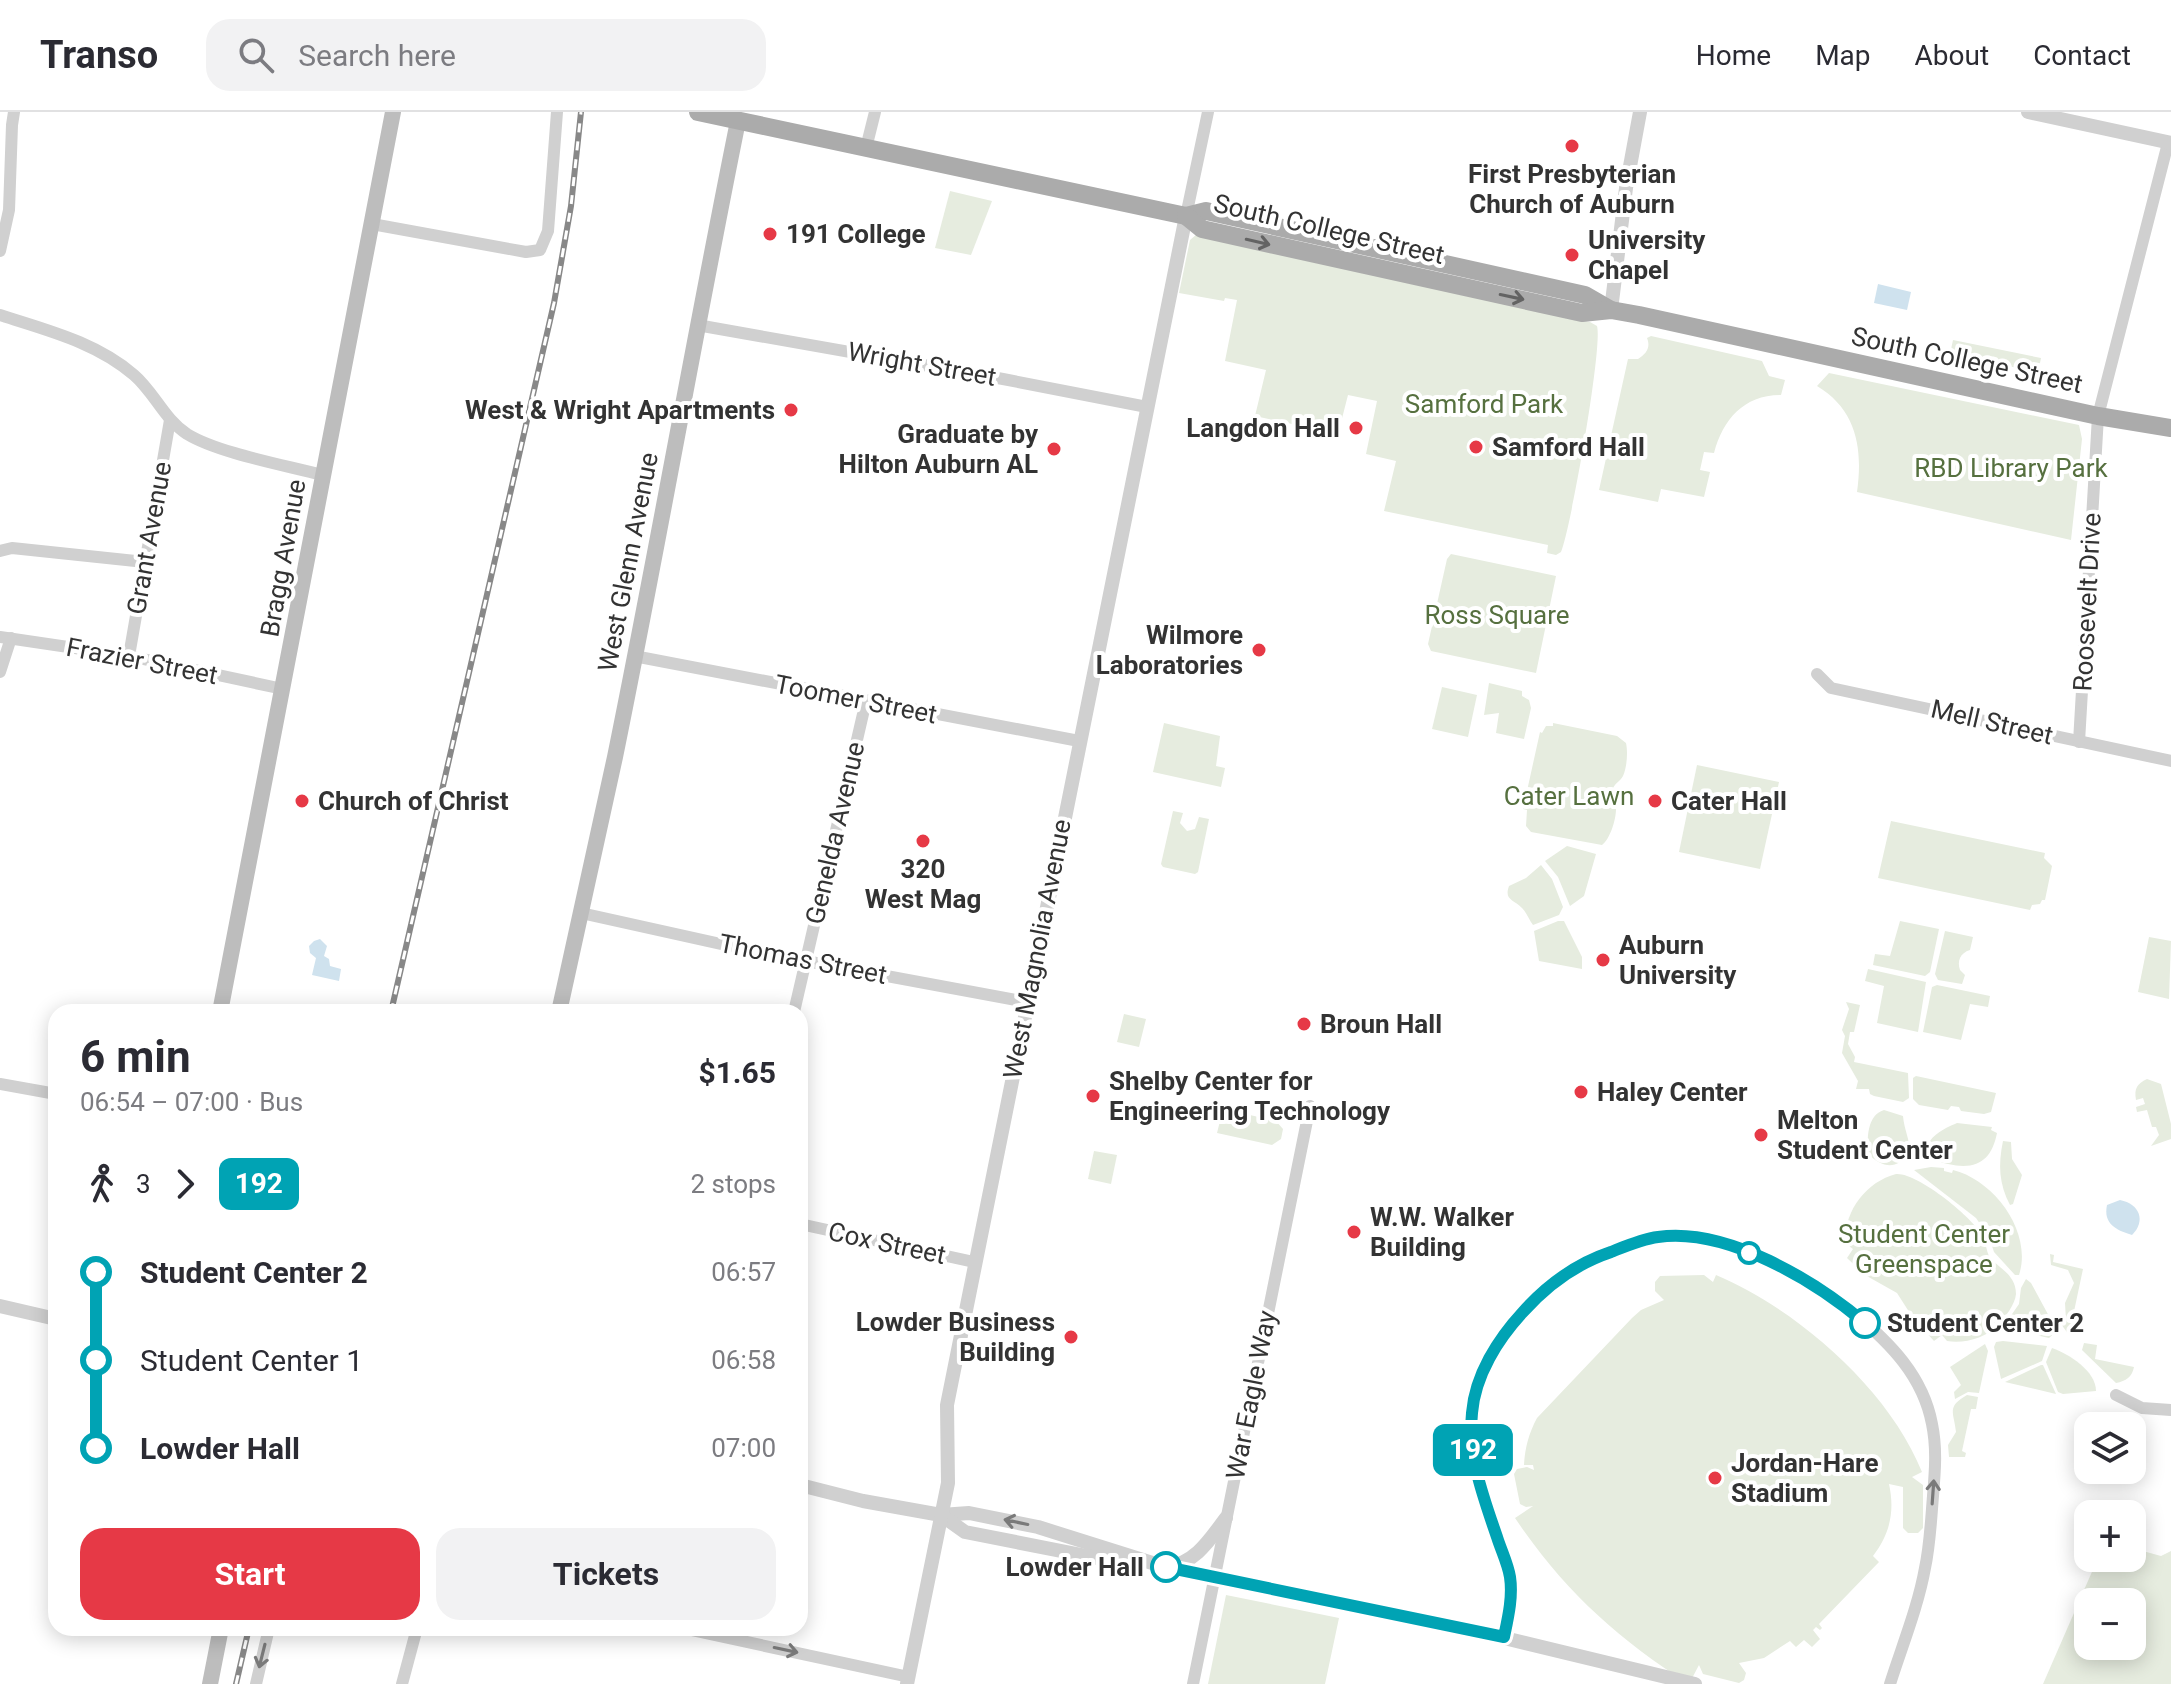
<!DOCTYPE html>
<html lang="en">
<head>
<meta charset="utf-8">
<style>
	:root { --surface:#fff; --page:#f2f2f3; --text:#2b2b33; --muted:#7c7c81; --line:#e1e1e2; --accent:#e63946 }
	body { margin:0; font-family:Roboto,sans-serif; background:var(--page); color:var(--text); height:100vh; display:flex; flex-direction:column; font-size:30px; white-space:nowrap }
	* { box-sizing:border-box; margin:0 }
	p { font-size:26px; color:var(--muted) }
	.icon { flex:none; width:44px; height:44px; fill:none; stroke:currentColor; stroke-width:2; stroke-linecap:round; stroke-linejoin:round }
	.map { position:relative; flex:1; overflow:hidden }
	.sheet { position:absolute; left:48px; top:892px; width:760px; height:632px; display:flex; flex-direction:column; background:var(--surface); border-radius:24px; box-shadow:0 4px 20px #0003 }
	.sheet>* { flex:none }
	.badge { padding:0 16px; border-radius:12px; font-size:28px; line-height:52px }
	.tools { position:absolute; left:2074px; top:1300px; display:grid; gap:16px }
	.tools a { display:grid; place-items:center; width:72px; height:72px; border-radius:16px; background:var(--surface); box-shadow:0 4px 20px #0003; font-size:40px }
	.map>.badge { position:absolute; translate:-50% -50%; box-shadow:0 0 0 4px #fff }
	.legs { display:flex; align-items:center; gap:12px; height:88px; padding:0 32px; font-size:26px }
	.legs p { margin-inline-start:auto }
	.headline { display:flex; align-items:center; justify-content:space-between; height:136px; padding:0 32px }
	h1 { font-size:44px; font-weight:700; line-height:60px }
	.primary-button { display:flex; gap:16px; margin-top:auto; padding:16px 32px }
	.primary-button a { flex:1; height:92px; border-radius:24px; background:var(--accent); color:#fff; font-size:32px; font-weight:700; line-height:92px; text-align:center }
	.primary-button a+a { background:var(--page); color:var(--text) }
	ul { padding:0 32px; list-style:none }
	li { display:flex; align-items:center; gap:28px; height:88px; font-size:30px }
	li i { display:grid; place-items:center; width:12px; height:100%; margin:0 10px; background:currentColor }
	li i::after { content:''; width:20px; height:20px; margin:-10px; border:6px solid; border-radius:50%; background:var(--surface) }
	li p { margin-inline-start:auto }
	li:first-child i { background:linear-gradient(#0000 50%,currentColor 0) }
	li:last-child i { background:linear-gradient(currentColor 50%,#0000 0) }
	header { display:flex; align-items:center; gap:48px; box-sizing:border-box; height:112px; padding:0 40px; background:var(--surface); border-bottom:2px solid var(--line) }
	header strong { font-size:38px }
	nav { display:flex; gap:44px; margin-inline-start:auto; font-size:28px }
	.search { width:560px; height:72px; background:var(--page); display:flex; align-items:center; gap:20px; box-sizing:border-box; padding:0 28px; border-radius:24px; color:var(--muted); font-size:30px }
	.map>svg:first-child { display:block }
	.green { fill:#e6ecdf; fill-rule:evenodd }
	.water { fill:#cfe2ee }
	.lines { fill:none; stroke-linecap:round; stroke-linejoin:round }
	.minor { stroke:#d0d0d0; stroke-width:12 }
	.tertiary { stroke:#d0d0d0; stroke-width:14 }
	.secondary { stroke:#bdbdbd; stroke-width:16 }
	.primary { stroke:#ababab; stroke-width:18 }
	.rail-casing { stroke:#888; stroke-width:6 }
	.rail { stroke:#fff; stroke-width:3; stroke-dasharray:9; stroke-linecap:butt }
	.oneway { stroke:#636363 }
	.oneway2 { stroke:#7a7a7a }
	.line-1-casing { stroke:#fff; stroke-width:18 }
	.line-1 { stroke:#00a3b4; stroke-width:12 }
	.poi-dot { fill:#e63946; stroke:#fff; stroke-width:3 }
	.stop-1-dot { fill:#fff; stroke:#00a3b4; stroke-width:4 }
	.labels { text-anchor:middle; dominant-baseline:central; stroke-width:8; stroke-linejoin:round; paint-order:stroke }
	.poi-label { font-size:26px; font-weight:bold; fill:#333; stroke:#fff; text-anchor:start }
	.street-label { font-size:26px; fill:#333; stroke:#fff }
	.park-label { font-size:26px; fill:#56703f; stroke:#fff }
	.stop-label { font-size:26px; font-weight:bold; fill:#333; stroke:#fff; text-anchor:start }
</style>
</head>
<body>
<header>
<strong>Transo</strong>
<div class="search"><svg class="icon" aria-label="search" viewBox="0 0 24 24"><circle cx="10" cy="10" r="6"/><path d="M15 15l6 6"/></svg>Search here</div>
<nav><a>Home</a><a>Map</a><a>About</a><a>Contact</a></nav>
</header>
<div class="map">
<svg width="2171" height="1572" viewBox="0 0 2171 1572">
	<rect width="100%" height="100%" fill="#fff"/>
	<!-- green -->
	<g class="green">
		<path d="M950,79L992,89L971,143L935,136Z"/>
		<path d="M1197,122L1590,210L1597,214C1603,234 1571,416 1561,440L1556,443L1547,441L1548,433L1384,399L1396,349L1366,342L1377,289L1348,283L1338,322L1255,304L1266,258L1225,249L1237,188L1225,186L1224,189L1179,181L1190,128Z"/>
		<path d="M1651,224L1762,249L1769,264L1785,268L1781,283C1744,283 1723,307 1714,341L1704,340L1700,358L1710,360L1704,385L1661,377L1658,390L1599,378L1628,247H1638C1646,242 1651,236 1647,226Z"/>
		<path d="M1953,228L2041,246L2040,251L2027,258L1950,242Z"/>
		<path d="M1829,261L2079,313L2082,327L2071,428L1857,380C1863,337 1857,298 1817,274Z"/>
		<path d="M1451,442L1556,464L1536,561L1431,539L1428,532L1447,447Z"/>
		<path d="M1489,571L1522,579V584L1529,588L1531,596L1524,627L1496,621L1499,601L1484,603Z"/>
		<path d="M1442,575L1477,583L1468,625L1432,617Z"/>
		<path d="M1164,611L1220,624L1216,654L1225,656L1221,675L1153,660Z"/>
		<path d="M1553,611L1617,624L1626,631C1628,640 1627,655 1623,664C1620,670 1614,671 1612,679C1610,687 1615,691 1616,697C1616,708 1610,727 1602,733L1531,720L1526,714L1527,698L1523,697L1540,620L1542,621L1546,614H1553Z"/>
		<path d="M1697,653L1779,670L1760,757L1679,740Z"/>
		<path d="M1173,699L1183,701L1180,711L1187,719L1195,717L1199,705L1209,707L1198,760L1195,762L1163,755L1161,752Z"/>
		<path d="M1891,709L2045,741L2044,746L2052,754L2045,788H2042L2040,792L2032,793L2030,798L1878,766Z"/>
		<path d="M1567,734L1596,742L1584,784L1570,794L1558,765L1545,749Z"/>
		<path d="M1541,753L1552,767L1563,795L1559,803L1533,813C1529,808 1527,801 1522,796C1513,787 1504,788 1509,774L1526,766Z"/>
		<path d="M1558,809H1564L1582,845V857L1539,849L1534,819Z"/>
		<path d="M1900,809L1939,817L1930,860L1925,864L1873,853L1875,842L1890,844Z"/>
		<path d="M1945,819L1973,825L1970,838C1960,841 1957,849 1960,858L1965,863L1962,872L1938,868L1935,862Z"/>
		<path d="M2149,825L2171,829L2169,887L2138,880Z"/>
		<path d="M1868,857L1926,870L1918,920L1877,911L1884,874L1865,869Z"/>
		<path d="M1937,873L1990,884L1988,895L1970,892L1961,928L1923,920L1932,875Z"/>
		<path d="M1846,890L1860,893L1854,920H1850L1848,932L1855,945L1854,950L1908,961L1909,986L1903,990L1874,984L1870,982L1869,977H1856L1858,969L1842,941L1845,924L1842,918L1849,897Z"/>
		<path d="M1124,902L1146,907L1139,935L1117,930Z"/>
		<path d="M1916,964L1996,981L1991,1000L1984,1002L1961,999L1959,995L1951,994L1948,998L1919,993L1913,987V966Z"/>
		<path d="M2147,967L2161,972L2171,1012V1027L2151,1034L2159,1023L2156,1015H2152L2147,998L2137,1000L2136,995L2145,992L2143,986L2136,988C2134,976 2137,972 2147,967Z"/>
		<path d="M1223,997L1276,1009L1283,1017L1281,1027L1272,1033L1217,1021Z"/>
		<path d="M1884,998L1903,1004C1904,1017 1910,1028 1910,1041C1896,1058 1883,1056 1868,1042C1867,1026 1867,1003 1884,998Z"/>
		<path d="M1957,1011L1992,1015L1991,1018L1997,1021C1992,1047 1978,1059 1948,1052C1939,1050 1932,1047 1925,1041C1928,1024 1943,1017 1957,1011Z"/>
		<path d="M2003,1029L2011,1030L2012,1047L2022,1063L2013,1092L2010,1093C1999,1072 1998,1053 2003,1029Z"/>
		<path d="M1094,1039L1117,1043L1111,1072L1088,1067Z"/>
		<path d="M1931,1055L1944,1056V1059L1952,1061L1953,1058C1994,1068 2033,1120 2019,1163H2015L1994,1140L1989,1125L1976,1106L1914,1058Z"/>
		<path d="M1896,1062C1917,1060 1974,1106 1983,1125C1987,1133 1986,1142 1992,1148C2002,1158 2016,1164 2016,1182C2015,1193 2005,1205 1998,1213C1986,1226 1964,1232 1947,1229L1942,1223L1934,1229L1913,1206L1897,1181L1865,1163L1847,1146L1853,1137L1845,1131C1844,1099 1866,1070 1896,1062Z"/>
		<path d="M2050,1142L2054,1143L2053,1150L2083,1157L2069,1223L2061,1212L2066,1208L2065,1191L2074,1171L2068,1158L2051,1153Z"/>
		<path d="M1704,1163L1713,1170L1716,1163C1797,1197 1889,1277 1922,1360L1912,1365L1923,1373V1416L1918,1421H1908L1903,1416V1375L1889,1372C1895,1399 1890,1422 1873,1444L1879,1450L1819,1512L1822,1516L1820,1518L1816,1515L1813,1518L1820,1527L1812,1535L1804,1528L1796,1535L1790,1529L1764,1546L1739,1551L1746,1561L1744,1568L1739,1571L1703,1562L1699,1553L1689,1572C1616,1526 1563,1477 1515,1406L1533,1394L1526,1395L1520,1392L1514,1362L1517,1357L1527,1355L1534,1358L1533,1353H1524C1525,1335 1529,1321 1537,1306L1632,1206L1641,1198L1664,1188L1655,1179V1170L1660,1164Z"/>
		<path d="M2026,1167L2031,1171L2057,1219L2049,1226L2031,1222L2002,1221L2001,1218L2019,1192L2021,1176Z"/>
		<path d="M2003,1229L2047,1234L2042,1249L2001,1267L1994,1235L1996,1230Z"/>
		<path d="M2084,1231L2097,1233L2095,1247L2134,1255C2132,1265 2126,1269 2116,1271L2082,1238Z"/>
		<path d="M1985,1232L1988,1239L1979,1281L1968,1280L1955,1287L1954,1280L1961,1273L1950,1255Z"/>
		<path d="M2052,1236C2069,1242 2096,1259 2096,1279L2063,1282L2058,1280L2046,1250Z"/>
		<path d="M2043,1253L2056,1282L2005,1270L2041,1253Z"/>
		<path d="M1967,1283L1978,1285L1976,1297H1971L1962,1339L1966,1341L1965,1345H1949L1948,1333L1956,1320C1954,1300 1946,1295 1967,1283Z"/>
		<path d="M2132,1436L2161,1444L2171,1439V1572H2043L2098,1446H2132ZM2088,1490H2132V1534H2088Z"/>
		<path d="M1226,1483L1339,1506L1325,1572H1208Z"/>
	</g>
	<!-- water -->
	<g class="water">
		<path d="M1878,172L1911,180L1907,198L1874,191Z"/>
		<path d="M320,827L327,834L324,844L329,847L330,854L341,857L339,869L312,863L316,846L310,841L309,834L314,829Z"/>
		<path d="M2120,1088C2140,1092 2146,1109 2132,1123C2116,1118 2103,1112 2107,1093Z"/>
	</g>
	<g class="lines">
		<!-- minor -->
		<g class="minor">
			<path d="M866,36L875,0"/>
			<path d="M1186,104L1208,0"/>
			<path d="M372,112L526,140L540,138L548,119L557,0"/>
			<path d="M0,139L9,98L12,13L14,0"/>
			<path d="M0,203C46,218 96,230 134,263C154,280 164,307 187,322C218,341 284,353 322,363"/>
			<path d="M697,213L1003,267L1147,295"/>
			<path d="M0,439L12,436L145,450"/>
			<path d="M0,525L129,544L283,577"/>
			<path d="M129,544L170,308"/>
			<path d="M634,544L1079,629"/>
			<path d="M0,560L11,526"/>
			<path d="M1817,562L1831,576L2171,649"/>
			<path d="M2079,630L2098,304L2168,31"/>
			<path d="M581,801L757,840L1027,890"/>
			<path d="M794,900L866,589"/>
			<path d="M0,972L56,982"/>
			<path d="M800,1112L974,1150"/>
			<path d="M2116,1283L2142,1296L2171,1298"/>
			<path d="M682,1516L909,1565"/>
			<path d="M1504,1525C1508,1506 1513,1486 1510,1466C1508,1450 1500,1434 1495,1420C1477,1365 1460,1311 1484,1256C1502,1216 1538,1174 1576,1154C1590,1146 1606,1141 1621,1136C1634,1131 1648,1125 1662,1124C1728,1121 1804,1160 1854,1201C1890,1231 1923,1264 1932,1312C1937,1336 1935,1360 1933,1384C1931,1408 1930,1433 1925,1456C1918,1495 1902,1534 1890,1572"/>
			<path d="M256,1572L269,1516"/>
			<path d="M402,1572L417,1516"/>
			<path d="M1193,1572L1310,994"/>
		</g>
		<!-- tertiary -->
		<g class="tertiary">
			<path d="M2028,0L2171,31"/>
			<path d="M1611,198L1626,76L1640,0"/>
			<path d="M0,1194L56,1207"/>
			<path d="M800,1373L863,1389L941,1403L969,1401L1038,1415L1165,1455L1492,1523L1695,1572"/>
			<path d="M941,1403L965,1420L1102,1447L1126,1449"/>
			<path d="M1167,1455C1196,1451 1210,1427 1226,1406"/>
			<path d="M907,1572L948,1371L947,1293L952,1268L1186,104"/>
		</g>
		<!-- secondary -->
		<g class="secondary">
			<path d="M220,900L393,0"/>
			<path d="M559,900C578,815 597,730 615,645C658,434 695,221 738,9"/>
			<path d="M210,1572L221,1516"/>
		</g>
		<!-- primary -->
		<g class="primary">
			<path d="M698,0L1186,104L1206,99L1585,183L1611,198"/>
			<path d="M1186,104L1202,117L1582,201L1611,198L1639,203L2098,304L2171,316"/>
		</g>
		<defs>
			<g id="rail">
				<path d="M391,900L554,191L571,94L581,0"/>
				<path d="M236,1572L249,1516"/>
			</g>
		</defs>
		<!-- rail casing -->
		<use href="#rail" class="rail-casing"/>
		<!-- rail -->
		<use href="#rail" class="rail"/>
	</g>
	<!-- one-way arrows -->
	<defs><path id="oneway-shaft" d="M-6 0H5M1.5-3L5.5 0L1.5 3" fill="none" stroke-width="1.6" stroke-linecap="round" stroke-linejoin="round" transform="scale(2)"/></defs>
	<g class="oneway">
		<use href="#oneway-shaft" transform="translate(1258 130) rotate(13)"/>
		<use href="#oneway-shaft" transform="translate(1512 185) rotate(12)"/>
	</g>
	<g class="oneway2">
		<use href="#oneway-shaft" transform="translate(1933 1380) rotate(-86)"/>
		<use href="#oneway-shaft" transform="translate(1016 1410) rotate(-168)"/>
		<use href="#oneway-shaft" transform="translate(786 1538) rotate(12)"/>
		<use href="#oneway-shaft" transform="translate(262 1544) rotate(104)"/>
	</g>
	<g class="lines">
		<defs>
			<path id="line-1" d="M1166,1455L1504,1525C1508,1506 1513,1485 1510,1465C1508,1452 1501,1438 1497,1425C1483,1384 1468,1345 1472,1301C1475,1263 1498,1227 1523,1200C1548,1172 1575,1152 1611,1140C1626,1134 1642,1127 1658,1125C1727,1115 1815,1169 1865,1211"/>
		</defs>
		<!-- line-1 casing -->
		<use href="#line-1" class="line-1-casing"/>
		<!-- line-1 -->
		<use href="#line-1" class="line-1"/>
	</g>
	<!-- markers -->
	<g class="poi-dot">
		<circle cx="1572" cy="34" r="8"/>
		<circle cx="770" cy="122" r="8"/>
		<circle cx="1572" cy="143" r="8"/>
		<circle cx="791" cy="298" r="8"/>
		<circle cx="1356" cy="316" r="8"/>
		<circle cx="1476" cy="335" r="8"/>
		<circle cx="1054" cy="337" r="8"/>
		<circle cx="1259" cy="538" r="8"/>
		<circle cx="302" cy="689" r="8"/>
		<circle cx="1655" cy="689" r="8"/>
		<circle cx="923" cy="729" r="8"/>
		<circle cx="1603" cy="848" r="8"/>
		<circle cx="1304" cy="912" r="8"/>
		<circle cx="1581" cy="980" r="8"/>
		<circle cx="1093" cy="984" r="8"/>
		<circle cx="1761" cy="1023" r="8"/>
		<circle cx="1354" cy="1120" r="8"/>
		<circle cx="1071" cy="1225" r="8"/>
		<circle cx="1715" cy="1366" r="8"/>
	</g>
	<g class="stop-1-dot">
		<circle cx="1749" cy="1141" r="10"/>
		<circle cx="1865" cy="1211" r="14"/>
		<circle cx="1166" cy="1455" r="14"/>
	</g>
	<g class="labels">
		<!-- poi labels -->
		<g class="poi-label">
			<text x="1572" y="62" text-anchor="middle">First Presbyterian<tspan x="1572" dy="30">Church of Auburn</tspan></text>
			<text x="786" y="122">191 College</text>
			<text x="1588" y="128">University<tspan x="1588" dy="30">Chapel</tspan></text>
			<text x="775" y="298" text-anchor="end">West &amp; Wright Apartments</text>
			<text x="1340" y="316" text-anchor="end">Langdon Hall</text>
			<text x="1038" y="322" text-anchor="end">Graduate by<tspan x="1038" dy="30">Hilton Auburn AL</tspan></text>
			<text x="1492" y="335">Samford Hall</text>
			<text x="1243" y="523" text-anchor="end">Wilmore<tspan x="1243" dy="30">Laboratories</tspan></text>
			<text x="318" y="689">Church of Christ</text>
			<text x="1671" y="689">Cater Hall</text>
			<text x="923" y="757" text-anchor="middle">320<tspan x="923" dy="30">West Mag</tspan></text>
			<text x="1619" y="833">Auburn<tspan x="1619" dy="30">University</tspan></text>
			<text x="1320" y="912">Broun Hall</text>
			<text x="1109" y="969">Shelby Center for<tspan x="1109" dy="30">Engineering Technology</tspan></text>
			<text x="1597" y="980">Haley Center</text>
			<text x="1777" y="1008">Melton<tspan x="1777" dy="30">Student Center</tspan></text>
			<text x="1370" y="1105">W.W. Walker<tspan x="1370" dy="30">Building</tspan></text>
			<text x="1055" y="1210" text-anchor="end">Lowder Business<tspan x="1055" dy="30">Building</tspan></text>
			<text x="1731" y="1351">Jordan-Hare<tspan x="1731" dy="30">Stadium</tspan></text>
		</g>
		<!-- street labels -->
		<g class="street-label">
			<text transform="translate(1329 117) rotate(13)">South College Street</text>
			<text transform="translate(1967 248) rotate(12)">South College Street</text>
			<text transform="translate(922 252) rotate(10)">Wright Street</text>
			<text transform="translate(149 426) rotate(-80)">Grant Avenue</text>
			<text transform="translate(283 446) rotate(-80)">Bragg Avenue</text>
			<text transform="translate(628 450) rotate(-79)">West Glenn Avenue</text>
			<text transform="translate(2087 490) rotate(-87)">Roosevelt Drive</text>
			<text transform="translate(142 549) rotate(11)">Frazier Street</text>
			<text transform="translate(856 587) rotate(11)">Toomer Street</text>
			<text transform="translate(1992 610) rotate(13)">Mell Street</text>
			<text transform="translate(835 721) rotate(-77)">Genelda Avenue</text>
			<text transform="translate(1037 837) rotate(-79)">West Magnolia Avenue</text>
			<text transform="translate(803 847) rotate(11)">Thomas Street</text>
			<text transform="translate(887 1131) rotate(12)">Cox Street</text>
			<text transform="translate(1251 1283) rotate(-79)">War Eagle Way</text>
		</g>
		<!-- park labels -->
		<g class="park-label">
			<text x="1484" y="292">Samford Park</text>
			<text x="2011" y="356">RBD Library Park</text>
			<text x="1497" y="503">Ross Square</text>
			<text x="1569" y="684">Cater Lawn</text>
			<text x="1924" y="1122">Student Center<tspan x="1924" dy="30">Greenspace</tspan></text>
		</g>
		<!-- stop labels -->
		<g class="stop-label">
			<text x="1887" y="1211">Student Center 2</text>
			<text x="1144" y="1455" text-anchor="end">Lowder Hall</text>
		</g>
	</g>
</svg>
<div class="tools">
<a><svg class="icon" aria-label="layers" viewBox="0 0 24 24"><path d="M12 4l9 5-9 5-9-5zM3 14l9 5 9-5"/></svg></a>
<a>+</a>
<a>−</a>
</div>
<b class="badge" style="left:1473px;top:1338px;background:#00a3b4;color:#fff">192</b>
<section class="sheet">
<div class="headline"><div><h1>6 min</h1><p>06:54 – 07:00 · Bus</p></div><b>$1.65</b></div>
<div class="legs"><svg class="icon" aria-label="walk" viewBox="0 0 24 24"><circle cx="13" cy="4" r="2"/><path d="M13 8l-2 6 4 7M11 14l-3 7M7 12l3-4h3l4 4"/></svg>3<svg class="icon" aria-label="forward" viewBox="0 0 24 24"><path d="M9 5l7 7-7 7"/></svg><b class="badge" style="background:#00a3b4;color:#fff">192</b><p>2 stops</p></div>
<ul>
<li><i style="color:#00a3b4"></i><b>Student Center 2</b><p>06:57</p></li>
<li><i style="color:#00a3b4"></i><span>Student Center 1</span><p>06:58</p></li>
<li><i style="color:#00a3b4"></i><b>Lowder Hall</b><p>07:00</p></li>
</ul>
<div class="primary-button"><a>Start</a><a>Tickets</a></div>
</section>
</div>
</body>
</html>
